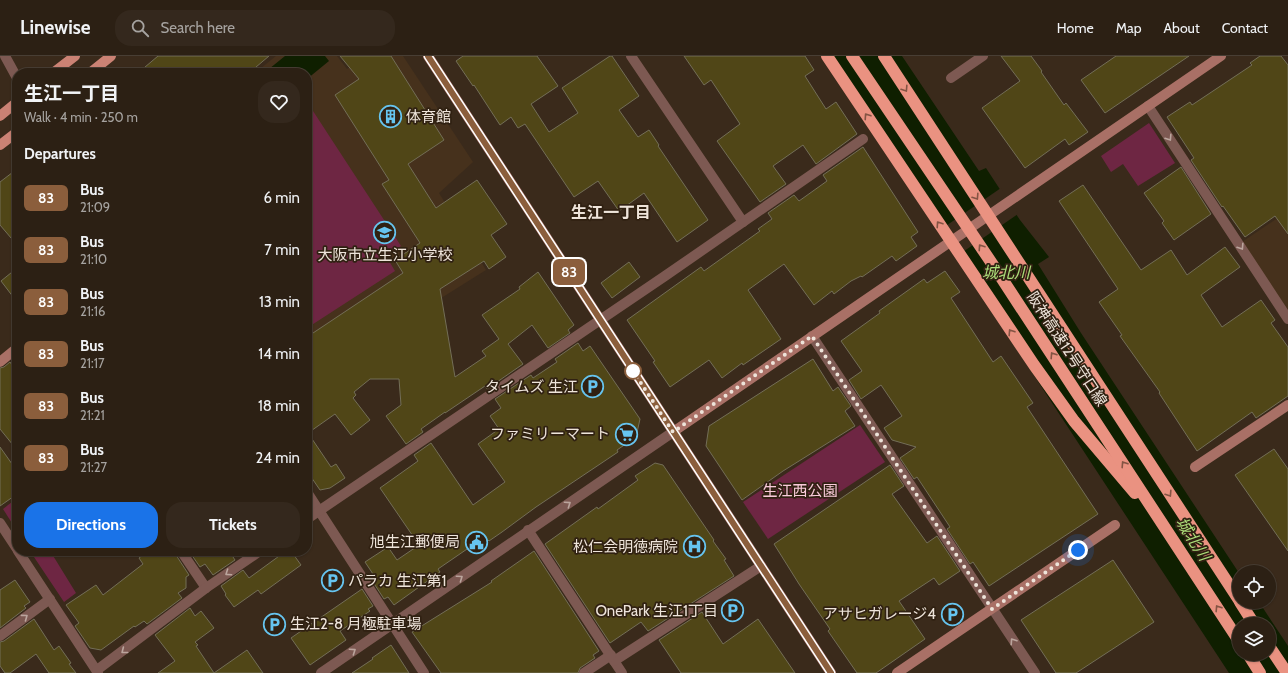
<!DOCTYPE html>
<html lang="en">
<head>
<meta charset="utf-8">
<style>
	:root { --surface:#2c2014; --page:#34281d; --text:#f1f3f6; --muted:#a6a3a0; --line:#483e34; --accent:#1a73e8 }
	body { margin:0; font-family:Cabin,"Noto Sans JP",sans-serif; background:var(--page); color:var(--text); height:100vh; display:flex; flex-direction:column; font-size:15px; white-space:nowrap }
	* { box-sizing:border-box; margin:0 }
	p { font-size:13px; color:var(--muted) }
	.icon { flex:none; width:22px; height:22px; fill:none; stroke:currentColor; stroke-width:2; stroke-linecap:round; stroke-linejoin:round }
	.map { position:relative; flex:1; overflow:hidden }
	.drawer { position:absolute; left:12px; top:12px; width:300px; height:488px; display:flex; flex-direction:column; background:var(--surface); border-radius:16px; box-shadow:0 1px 3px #0004,0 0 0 1px var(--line) }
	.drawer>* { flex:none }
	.badge { padding:0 8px; border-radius:6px; font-size:14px; line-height:26px }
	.buttons { position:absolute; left:1232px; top:509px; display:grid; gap:8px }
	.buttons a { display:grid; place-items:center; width:44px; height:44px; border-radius:50%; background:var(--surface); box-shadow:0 1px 3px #0004,0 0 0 1px var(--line); font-size:20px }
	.you { position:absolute; width:20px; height:20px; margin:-10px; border:3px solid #fff; border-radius:50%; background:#1a73e8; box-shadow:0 0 0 6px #1a73e833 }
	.map>.badge { position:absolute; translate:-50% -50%; box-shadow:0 0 0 2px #fff }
	h2 { padding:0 12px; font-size:15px; line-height:36px }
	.round { display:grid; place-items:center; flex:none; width:42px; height:42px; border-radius:16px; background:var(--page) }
	.headline { display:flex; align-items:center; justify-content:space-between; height:68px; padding:0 12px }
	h1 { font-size:19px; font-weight:700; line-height:30px }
	.button { display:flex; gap:8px; margin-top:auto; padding:8px 12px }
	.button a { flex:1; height:46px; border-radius:16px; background:var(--accent); color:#fff; font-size:16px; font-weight:700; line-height:46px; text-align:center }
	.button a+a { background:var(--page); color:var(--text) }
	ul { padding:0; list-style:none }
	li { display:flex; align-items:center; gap:12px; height:52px; padding:0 12px }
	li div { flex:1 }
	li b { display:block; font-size:15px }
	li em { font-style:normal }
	li .badge { min-width:44px; font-weight:700; text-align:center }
	header { display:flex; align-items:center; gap:24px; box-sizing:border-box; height:56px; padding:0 20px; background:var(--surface); border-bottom:1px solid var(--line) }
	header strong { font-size:19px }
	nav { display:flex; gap:22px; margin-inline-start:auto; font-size:14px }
	.search { width:280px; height:36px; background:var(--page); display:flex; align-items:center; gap:10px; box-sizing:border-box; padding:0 14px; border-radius:16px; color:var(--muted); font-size:15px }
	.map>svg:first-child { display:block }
	.built { fill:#46311c }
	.green { fill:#6e2643 }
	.water { fill:#0f1f00; fill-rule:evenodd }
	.pier { fill:#3a2a1b }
	.building { fill:#504617; stroke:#736e57 }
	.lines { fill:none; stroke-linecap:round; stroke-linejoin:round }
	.street { stroke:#7d5952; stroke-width:10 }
	.secondary { stroke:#a97066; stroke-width:10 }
	.primary { stroke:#cb8274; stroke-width:10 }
	.highway { stroke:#ea9281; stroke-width:12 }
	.oneway { stroke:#845444 }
	.oneway2 { stroke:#bba59d }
	.line-casing { stroke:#fff; stroke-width:9 }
	.line { stroke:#8b5e3c; stroke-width:6 }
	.walk { stroke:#eee4da; stroke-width:4; stroke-dasharray:0 7.2 }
	.stop-dot { fill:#fff; stroke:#8b5e3c; stroke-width:2 }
	.labels { text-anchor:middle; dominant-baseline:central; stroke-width:3.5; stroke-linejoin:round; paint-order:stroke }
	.poi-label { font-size:15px; fill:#eee4da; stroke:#302112; text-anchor:end }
	.street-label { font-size:15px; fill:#eee4da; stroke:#302112 }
	.park-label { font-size:15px; fill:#f9cad9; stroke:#302112 }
	.neighbourhood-label { font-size:16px; font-weight:bold; fill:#eee4da; stroke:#302112 }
	.water-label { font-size:16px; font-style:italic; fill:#addf7a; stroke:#302112 }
</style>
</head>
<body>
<header>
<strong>Linewise</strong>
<div class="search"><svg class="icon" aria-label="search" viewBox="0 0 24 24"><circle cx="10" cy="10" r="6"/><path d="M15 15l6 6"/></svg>Search here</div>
<nav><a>Home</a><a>Map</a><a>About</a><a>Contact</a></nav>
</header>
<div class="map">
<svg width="1288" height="617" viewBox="0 0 1288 617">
	<rect width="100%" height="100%" fill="#3a2a1b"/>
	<!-- built -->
	<g class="built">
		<path d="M276,0H337L347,13L363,0H403L473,106L439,137L486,214L307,326V17H255Z"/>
		<path d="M1288,155V256L1242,186Z"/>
	</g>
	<!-- green -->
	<g class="green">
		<path d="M313,55L401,190L386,200L395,215L307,272V58Z"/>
		<path d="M1149,67L1175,107L1138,130L1123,108L1111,116L1101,100Z"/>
		<path d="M860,369L885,406L768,483L743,446Z"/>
		<path d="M17,442V475L3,453Z"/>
		<path d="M30,495H52V498L76,537L64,546Z"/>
	</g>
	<!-- water -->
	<g class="water">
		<path d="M285,0H325L329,5L307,23V17H264Z"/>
		<path d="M826,0H902L979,115L986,112L1020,164L1049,201L1038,208L1081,277L1239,517V546H1259L1288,590V617H1229L959,205ZM1239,568H1269V598H1239Z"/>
	</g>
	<!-- pier -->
	<path class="pier" d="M1001,132L1018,158L954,202L937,176Z"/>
	<!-- building -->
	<g class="building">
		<path d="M158,0H269L249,17H138Z"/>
		<path d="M340,0H391L444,84L408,108L436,152L477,124L507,168L491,179L506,201L489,213L484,205L440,233L455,321L486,300L482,295L499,283L482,259L520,233L519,231L538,216L574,269L568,274L570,277L548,292L532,269L508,288L523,308L487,333L485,330L445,357V356L421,373L423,376L406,388L386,360L401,349L399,323H370L354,336L356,339L353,342L370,364L351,379L335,358L308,377L331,411L336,408L345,422L330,432L320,434L307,415V281L403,217L395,204L420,187L382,128L389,124L335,39L359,23Z"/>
		<path d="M463,0H537L558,30L531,48L549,76L578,57L562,32L610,0H612L639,40L619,54L638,81L649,74L659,89L658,90L708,164L677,186L644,137L619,155L598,125L574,141L525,68L518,72L511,61L500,69L474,29L473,30L456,5Z"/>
		<path d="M684,0H805L814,14L805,20L826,53L836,46L857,78L816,108L803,89L773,110L786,128L760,146L717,85L740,68L711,24L704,29Z"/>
		<path d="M1001,0H1031L1042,15L1041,16L1064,49L1066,47L1088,76L1069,89L1065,83L1025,112L982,52L1020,25Z"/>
		<path d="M1116,0H1189L1105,57L1081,24Z"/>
		<path d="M1260,0H1281L1288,9V178L1275,160L1245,181L1223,150L1222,151L1191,104L1194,102L1167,61L1190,46L1192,49L1252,9L1250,7Z"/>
		<path d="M863,91L918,176L911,181L917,190L896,205L892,200L862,221L861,220L851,225L834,238L832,235L814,249L784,208L748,234L781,283L743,309L742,307L722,322L709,304L670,331L653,306L655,305L627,264L701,211L704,215L760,175L758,173L772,163L768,157L794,139L799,145L827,125L823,119Z"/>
		<path d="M1181,111L1211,158L1174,184L1162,167L1164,165L1144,137Z"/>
		<path d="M17,113V189L0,169V126Z"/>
		<path d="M1083,129L1141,214L1171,194L1187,219L1225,191L1240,211L1201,239L1222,271L1261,244L1275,264L1271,267L1288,291V340L1256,362L1252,356L1197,395L1159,337L1160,336L1120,280L1122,279L1099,246L1118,233L1059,145Z"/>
		<path d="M629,206L640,221L612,242L601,227Z"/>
		<path d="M17,212V246L1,225Z"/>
		<path d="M945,215L960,236L951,242L993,306L1001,300L1033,347L1027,351L1098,458L989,530L973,506L970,508L947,473L950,471L917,421L914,423L900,402L916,391L892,384L884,372L902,360L881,329L861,343L849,324L862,315L841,285L880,257L879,255L924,223L927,227Z"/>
		<path d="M578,287L583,295L590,290L640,363L636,381L617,394L618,396L536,451L502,476L489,485L488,484L477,492L470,491L438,513L440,516L394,549L388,541L384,543L373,526L377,524L365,506L388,491L397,504L419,489L380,432L418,405L414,399L431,387L473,449L505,426L478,388L499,373L490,360L501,352L495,343L531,319L533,322L557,306L555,303Z"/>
		<path d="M813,303L833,335L838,331L851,350L845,355L855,370L783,415L742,444L706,390L709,370Z"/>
		<path d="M10,306L17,317V394L0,373V312L4,311Z"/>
		<path d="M0,391L17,415V438L0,450Z"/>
		<path d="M1274,393L1288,413V495L1235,419Z"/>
		<path d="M655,407L663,409L714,484L713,485L726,503L724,504L734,520L648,575L641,566L610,587L545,488L597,451L598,453L638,424L635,420Z"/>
		<path d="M890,409L904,430L892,438L927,487L937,480L960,515L939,529L934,522L899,545L925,583L876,617H857L828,575L830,573L799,528L774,488Z"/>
		<path d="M148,495H175L176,499L189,519L186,521V532L178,537L182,542L147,568L144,565L135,571L134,570L101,594L90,592L75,570L79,567L66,549L96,529L103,539L143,508L139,502Z"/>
		<path d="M189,495H229L235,504L213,519L205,508L200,511Z"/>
		<path d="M286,495H291L301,509L261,538L258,534L234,551L225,539L226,538L221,530L243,514L249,522Z"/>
		<path d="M534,495L599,595L593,599L595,602L580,612L578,617H441L412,576L492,526L491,525Z"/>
		<path d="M1113,504L1154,566L1076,617H1056L1021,564Z"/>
		<path d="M15,524L30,546L24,550L26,552L0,572V534Z"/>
		<path d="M362,533L373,550L368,553L370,555L340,575L346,584L310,609L291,582Z"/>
		<path d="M190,552L195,560L201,555L214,572L195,586L198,589L196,590L214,617L247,594L263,617H158L175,605L155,579Z"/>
		<path d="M702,556L723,588L758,563L795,617H681L659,584Z"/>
		<path d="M34,563L54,594L59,590L71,607L69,608L76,617H49L36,598L10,617H5L0,610V586L4,585Z"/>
		<path d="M391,589L409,617H352L373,603L372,602Z"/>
	</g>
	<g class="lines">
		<!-- street -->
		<g class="street">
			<path d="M5,0L17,22"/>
			<path d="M631,0L743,166"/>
			<path d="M951,22L983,0"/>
			<path d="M1148,50L1288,263"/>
			<path d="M812,280L1035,617"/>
			<path d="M307,436L424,617"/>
			<path d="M307,463L665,220L863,83"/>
			<path d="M0,467L17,493"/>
			<path d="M528,474L622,617"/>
			<path d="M18,495L98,617"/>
			<path d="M181,495L206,532"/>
			<path d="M0,580L50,543"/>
			<path d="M614,605L761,510"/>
			<path d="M97,614L206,532L260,495"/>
			<path d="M321,617L673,376"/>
			<path d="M584,617L611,599"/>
		</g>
		<!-- secondary -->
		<g class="secondary">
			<path d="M428,0L831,617"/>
			<path d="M0,306L17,292"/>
			<path d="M673,376L1221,0"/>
			<path d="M1195,411L1288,349"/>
			<path d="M897,617L1115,469"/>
		</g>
		<!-- primary -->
		<g class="primary">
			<path d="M53,17L75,0"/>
			<path d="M90,17L111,0"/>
			<path d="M0,60L17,46"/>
			<path d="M0,89L17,76"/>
		</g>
		<!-- highway -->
		<g class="highway">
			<path d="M827,0L1034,309L1074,365L1135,437"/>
			<path d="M852,0L993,209L1239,585"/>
			<path d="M884,0L1239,544"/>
			<path d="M1240,546L1254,568"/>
			<path d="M1269,590L1287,617"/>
			<path d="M1248,598L1260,617"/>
		</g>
	</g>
	<!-- one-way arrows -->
	<defs><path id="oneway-chevron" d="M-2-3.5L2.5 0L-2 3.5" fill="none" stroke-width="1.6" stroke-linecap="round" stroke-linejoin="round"/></defs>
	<g class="oneway">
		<use href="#oneway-chevron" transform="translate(905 33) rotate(57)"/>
		<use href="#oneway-chevron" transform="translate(867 60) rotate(-124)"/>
		<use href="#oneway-chevron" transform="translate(976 141) rotate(57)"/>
		<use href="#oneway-chevron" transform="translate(939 168) rotate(-124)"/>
		<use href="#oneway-chevron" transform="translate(981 191) rotate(-124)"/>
		<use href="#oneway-chevron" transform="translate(1011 276) rotate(-123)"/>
		<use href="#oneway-chevron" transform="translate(1053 299) rotate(-123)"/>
		<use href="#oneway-chevron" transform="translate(1124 408) rotate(-123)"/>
		<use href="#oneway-chevron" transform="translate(1169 438) rotate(57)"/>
		<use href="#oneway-chevron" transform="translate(1218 552) rotate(-123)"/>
	</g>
	<g class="oneway2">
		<use href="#oneway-chevron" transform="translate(1169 82) rotate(57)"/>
		<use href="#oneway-chevron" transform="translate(1241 191) rotate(57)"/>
		<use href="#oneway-chevron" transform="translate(568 448) rotate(-34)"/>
		<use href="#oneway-chevron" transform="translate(228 517) rotate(146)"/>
		<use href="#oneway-chevron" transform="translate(460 522) rotate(-35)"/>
		<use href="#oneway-chevron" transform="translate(25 561) rotate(-36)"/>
		<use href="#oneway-chevron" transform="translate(1013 585) rotate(-124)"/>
		<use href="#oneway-chevron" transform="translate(124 595) rotate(142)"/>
		<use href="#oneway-chevron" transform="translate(353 595) rotate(-34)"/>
	</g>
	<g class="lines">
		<defs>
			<path id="line" d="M428,0L831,617"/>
		</defs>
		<!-- line casing -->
		<use href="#line" class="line-casing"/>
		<!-- line -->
		<use href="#line" class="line"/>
		<!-- walk -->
		<path class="walk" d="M633,315L631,312L673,376L812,280L992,553L1078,494"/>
	</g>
	<!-- icons -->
	<defs>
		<symbol id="building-ring" viewBox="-11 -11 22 22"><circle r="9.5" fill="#302112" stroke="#66c4ef" stroke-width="1.5"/><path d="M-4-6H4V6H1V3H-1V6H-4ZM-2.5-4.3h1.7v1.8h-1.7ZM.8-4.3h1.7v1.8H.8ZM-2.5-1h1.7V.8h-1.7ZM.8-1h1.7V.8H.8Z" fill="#66c4ef"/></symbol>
		<symbol id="school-ring" viewBox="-11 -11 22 22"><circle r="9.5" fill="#302112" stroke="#66c4ef" stroke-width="1.5"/><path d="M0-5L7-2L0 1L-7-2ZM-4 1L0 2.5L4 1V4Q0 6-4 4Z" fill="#66c4ef"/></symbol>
		<symbol id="parking-ring" viewBox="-11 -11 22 22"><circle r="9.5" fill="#302112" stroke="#66c4ef" stroke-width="1.5"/><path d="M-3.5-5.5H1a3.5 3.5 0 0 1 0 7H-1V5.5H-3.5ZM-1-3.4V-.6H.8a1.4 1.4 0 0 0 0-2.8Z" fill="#66c4ef"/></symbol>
		<symbol id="supermarket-ring" viewBox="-11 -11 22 22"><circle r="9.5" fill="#302112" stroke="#66c4ef" stroke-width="1.5"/><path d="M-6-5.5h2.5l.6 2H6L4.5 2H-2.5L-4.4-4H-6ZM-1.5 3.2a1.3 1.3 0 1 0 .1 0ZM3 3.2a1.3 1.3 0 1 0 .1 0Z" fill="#66c4ef"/></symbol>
		<symbol id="civic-ring" viewBox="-11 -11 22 22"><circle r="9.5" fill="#302112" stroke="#66c4ef" stroke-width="1.5"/><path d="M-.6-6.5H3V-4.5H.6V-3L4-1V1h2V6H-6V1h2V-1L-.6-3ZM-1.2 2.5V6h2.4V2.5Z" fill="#66c4ef"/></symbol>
		<symbol id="hospital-ring" viewBox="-11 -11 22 22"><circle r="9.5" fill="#302112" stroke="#66c4ef" stroke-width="1.5"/><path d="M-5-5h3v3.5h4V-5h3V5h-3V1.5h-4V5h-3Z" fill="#66c4ef"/></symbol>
	</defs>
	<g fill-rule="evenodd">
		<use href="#building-ring" x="378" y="48" width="25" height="25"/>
		<use href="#school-ring" x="372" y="164" width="25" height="25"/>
		<use href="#parking-ring" x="580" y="318" width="25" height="25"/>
		<use href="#supermarket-ring" x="614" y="366" width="25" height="25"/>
		<use href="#civic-ring" x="464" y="474" width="25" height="25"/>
		<use href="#hospital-ring" x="682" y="478" width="25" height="25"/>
		<use href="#parking-ring" x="320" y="512" width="25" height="25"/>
		<use href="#parking-ring" x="720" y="542" width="25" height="25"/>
		<use href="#parking-ring" x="940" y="546" width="25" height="25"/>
		<use href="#parking-ring" x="262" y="556" width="25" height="25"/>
	</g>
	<!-- markers -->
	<circle class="stop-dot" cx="633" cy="315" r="8"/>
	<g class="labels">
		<!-- poi labels -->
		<g class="poi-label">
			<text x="406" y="61" text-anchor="start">体育館</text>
			<text x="385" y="199" text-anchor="middle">大阪市立生江小学校</text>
			<text x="578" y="331">タイムズ 生江</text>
			<text x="610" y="378">ファミリーマート</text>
			<text x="460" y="486">旭生江郵便局</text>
			<text x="678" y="491">松仁会明徳病院</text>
			<text x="348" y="525" text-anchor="start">パラカ 生江第1</text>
			<text x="718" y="555">OnePark 生江1丁目</text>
			<text x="936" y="558">アサヒガレージ4</text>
			<text x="290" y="568" text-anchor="start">生江2-8 月極駐車場</text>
		</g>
		<!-- street labels -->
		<g class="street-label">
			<text transform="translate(1067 293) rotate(57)">阪神高速12号守口線</text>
		</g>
		<!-- park labels -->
		<g class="park-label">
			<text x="800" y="435">生江西公園</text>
		</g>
		<!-- neighbourhood labels -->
		<g class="neighbourhood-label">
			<text x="611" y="156">生江一丁目</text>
		</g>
		<!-- water labels -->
		<g class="water-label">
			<text x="1006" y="216">城北川</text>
			<text transform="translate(1193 483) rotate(57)">城北川</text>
		</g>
	</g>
</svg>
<div class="buttons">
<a><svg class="icon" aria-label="locate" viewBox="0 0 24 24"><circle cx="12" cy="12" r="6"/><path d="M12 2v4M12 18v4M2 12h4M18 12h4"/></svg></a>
<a><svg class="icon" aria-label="layers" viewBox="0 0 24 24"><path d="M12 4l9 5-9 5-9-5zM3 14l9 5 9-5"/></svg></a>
</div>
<div class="you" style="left:1078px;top:494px"></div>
<b class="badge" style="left:569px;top:216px;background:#8b5e3c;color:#fff">83</b>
<section class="drawer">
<div class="headline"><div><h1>生江一丁目</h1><p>Walk · 4 min · 250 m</p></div><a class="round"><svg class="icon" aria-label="heart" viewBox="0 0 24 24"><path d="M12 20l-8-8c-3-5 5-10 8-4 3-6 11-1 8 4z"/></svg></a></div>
<h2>Departures</h2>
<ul>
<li><span class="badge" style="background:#8b5e3c;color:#fff">83</span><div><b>Bus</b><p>21:09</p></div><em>6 min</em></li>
<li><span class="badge" style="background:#8b5e3c;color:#fff">83</span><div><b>Bus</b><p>21:10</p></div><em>7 min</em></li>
<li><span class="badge" style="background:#8b5e3c;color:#fff">83</span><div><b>Bus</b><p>21:16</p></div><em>13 min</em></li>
<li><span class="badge" style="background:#8b5e3c;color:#fff">83</span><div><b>Bus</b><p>21:17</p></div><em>14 min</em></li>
<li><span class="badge" style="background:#8b5e3c;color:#fff">83</span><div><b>Bus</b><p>21:21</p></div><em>18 min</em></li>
<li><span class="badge" style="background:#8b5e3c;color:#fff">83</span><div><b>Bus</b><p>21:27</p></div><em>24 min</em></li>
</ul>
<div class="button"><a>Directions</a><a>Tickets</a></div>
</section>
</div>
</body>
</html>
